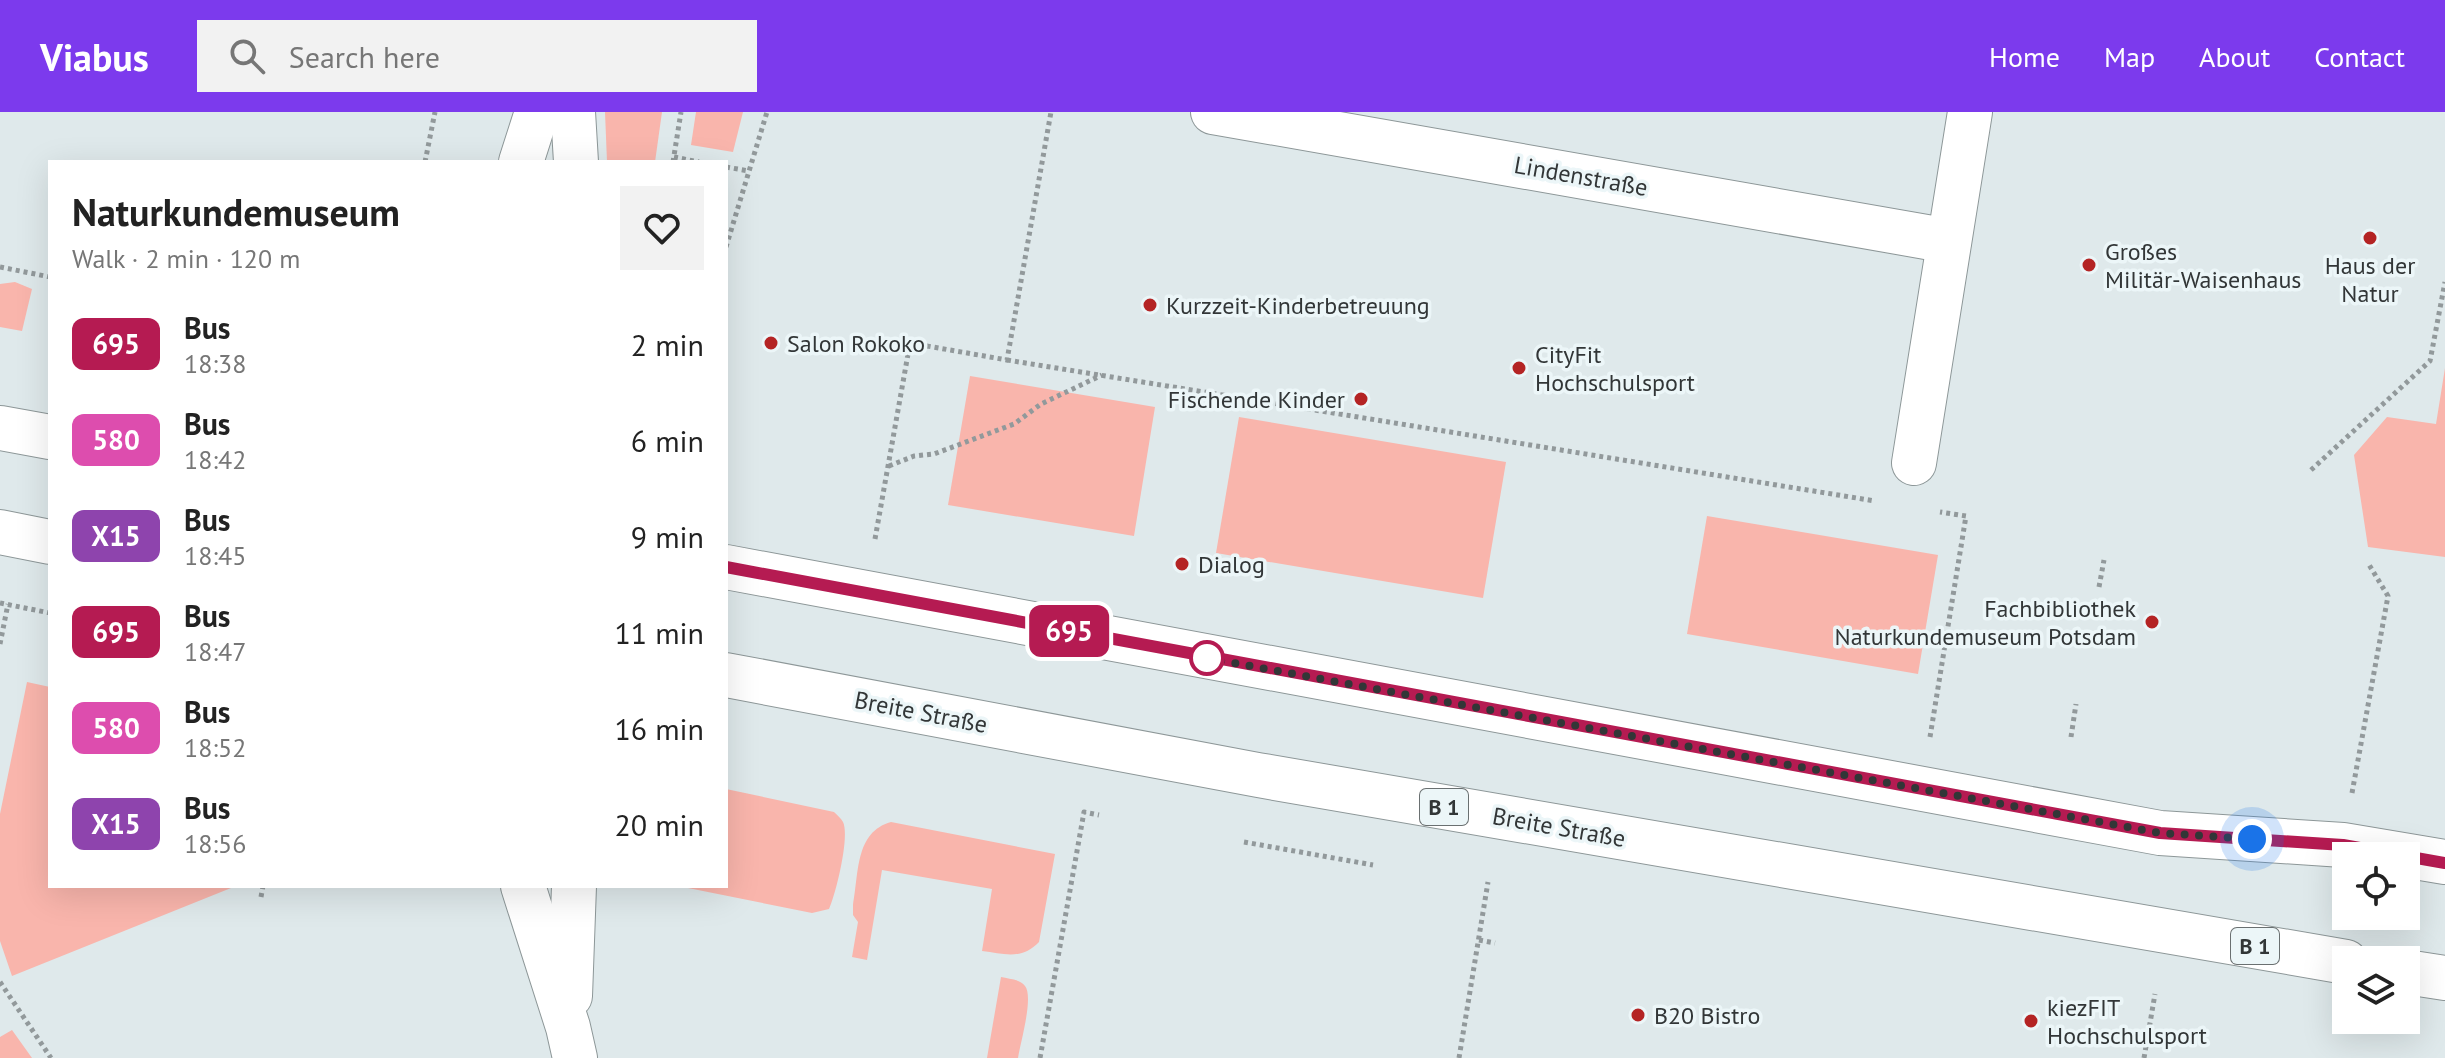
<!DOCTYPE html>
<html lang="en">
<head>
<meta charset="utf-8">
<style>
	:root { --surface:#fff; --page:#f2f2f2; --text:#222; --muted:#767676; --accent:#7c3aed }
	body { margin:0; font-family:"PT Sans",sans-serif; background:var(--page); color:var(--text); height:100vh; display:flex; flex-direction:column; font-size:30px; white-space:nowrap }
	* { box-sizing:border-box; margin:0 }
	p { font-size:26px; color:var(--muted) }
	.icon { flex:none; width:44px; height:44px; fill:none; stroke:currentColor; stroke-width:2; stroke-linecap:round; stroke-linejoin:round }
	.map { position:relative; flex:1; overflow:hidden }
	.details { position:absolute; left:48px; top:48px; width:680px; height:728px; display:flex; flex-direction:column; background:var(--surface); border-radius:0px; box-shadow:0 8px 32px #0002 }
	.details>* { flex:none }
	.badge { padding:0 16px; border-radius:12px; font-size:28px; line-height:52px }
	.fabs { position:absolute; left:2332px; top:730px; display:grid; gap:16px }
	.fabs a { display:grid; place-items:center; width:88px; height:88px; border-radius:0px; background:var(--surface); box-shadow:0 8px 32px #0002; font-size:40px }
	.you { position:absolute; width:40px; height:40px; margin:-20px; border:6px solid #fff; border-radius:50%; background:#1a73e8; box-shadow:0 0 0 12px #1a73e833 }
	.map>.badge { position:absolute; translate:-50% -50%; box-shadow:0 0 0 4px #fff }
	.round { display:grid; place-items:center; flex:none; width:84px; height:84px; border-radius:0px; background:var(--page) }
	.headline { display:flex; align-items:center; justify-content:space-between; height:136px; padding:0 24px }
	h1 { font-size:38px; font-weight:700; line-height:60px }
	ul { padding:0; list-style:none }
	li { display:flex; align-items:center; gap:24px; height:96px; padding:0 24px }
	li div { flex:1 }
	li b { display:block; font-size:30px }
	li em { font-style:normal }
	li .badge { min-width:88px; font-weight:700; text-align:center }
	header { display:flex; align-items:center; gap:48px; box-sizing:border-box; height:112px; padding:0 40px; background:var(--accent); color:#fff }
	header strong { font-size:38px }
	nav { display:flex; gap:44px; margin-inline-start:auto; font-size:28px }
	.search { width:560px; height:72px; background:var(--page); display:flex; align-items:center; gap:20px; box-sizing:border-box; padding:0 28px; border-radius:0px; color:var(--muted); font-size:30px }
	.map>svg:first-child { display:block }
	.green { fill:#f9b5ac }
	.lines { fill:none; stroke-linecap:round; stroke-linejoin:round }
	.street-casing { stroke:#8d9798; stroke-width:46 }
	.primary-casing { stroke:#8d9798; stroke-width:46 }
	.path { stroke:#92999b; stroke-width:5; stroke-dasharray:4 4; stroke-linecap:butt }
	.street { stroke:#fff; stroke-width:44 }
	.primary { stroke:#fff; stroke-width:44 }
	.line-casing { stroke:#fff; stroke-width:18 }
	.line { stroke:#b51b52; stroke-width:12 }
	.walk { stroke:#323637; stroke-width:8; stroke-dasharray:0 14.4 }
	.poi-dot { fill:#b42424; stroke:#ecf6f8; stroke-width:3 }
	.stop-dot { fill:#fff; stroke:#b51b52; stroke-width:4 }
	.labels { text-anchor:middle; dominant-baseline:central; stroke-width:7; stroke-linejoin:round; paint-order:stroke }
	.shield { fill:#ecf6f8; stroke:#6a7071; stroke-width:2 }
	.shield-label { font-size:22px; font-weight:bold; fill:#323637 }
	.street-label { font-size:24px; fill:#323637; stroke:#ecf6f8 }
	.poi-label { font-size:24px; fill:#323637; stroke:#ecf6f8; text-anchor:start }
</style>
</head>
<body>
<header>
<strong>Viabus</strong>
<div class="search"><svg class="icon" aria-label="search" viewBox="0 0 24 24"><circle cx="10" cy="10" r="6"/><path d="M15 15l6 6"/></svg>Search here</div>
<nav><a>Home</a><a>Map</a><a>About</a><a>Contact</a></nav>
</header>
<div class="map">
<svg width="2445" height="946" viewBox="0 0 2445 946">
	<rect width="100%" height="100%" fill="#dfe9eb"/>
	<!-- green -->
	<g class="green">
		<path d="M605,0H662L655,50H607Z"/>
		<path d="M696,0H743L733,40L691,33Z"/>
		<path d="M15,170L32,177L22,219L0,215V172Z"/>
		<path d="M2445,256V445L2368,435L2354,343L2387,305L2436,312Z"/>
		<path d="M970,264L1155,295L1134,424L948,393Z"/>
		<path d="M1239,305L1506,350L1483,486L1216,441Z"/>
		<path d="M1707,404L1938,443L1918,562L1687,522Z"/>
		<path d="M27,570L50,575V774H236L12,864L0,829V702Z"/>
		<path d="M726,677L834,700C837,703 841,706 843,710C850,724 836,782 829,797L812,801L678,774H726Z"/>
		<path d="M891,710L1055,742L1039,830C1022,848 1005,842 982,839L992,777L882,758L867,848L852,845L858,810L853,803V793C859,761 855,720 891,710Z"/>
		<path d="M1001,865C1009,867 1020,867 1025,874C1034,885 1020,932 1018,946H987Z"/>
		<path d="M12,918L32,946H0V925Z"/>
	</g>
	<g class="lines">
		<defs>
			<g id="street">
				<path d="M573,0L576,50"/>
				<path d="M1213,0L1949,129"/>
				<path d="M521,50L537,0"/>
				<path d="M1914,351L1970,0"/>
				<path d="M523,774L568,915L575,946"/>
				<path d="M570,884L574,774"/>
			</g>
			<g id="primary">
				<path d="M0,316L50,325"/>
				<path d="M0,420L50,430"/>
				<path d="M726,455L2160,721L2343,733L2445,750"/>
				<path d="M726,563L1258,663L2346,850"/>
				<path d="M2406,860L2445,866"/>
			</g>
		</defs>
		<!-- street casing -->
		<use href="#street" class="street-casing"/>
		<!-- primary casing -->
		<use href="#primary" class="primary-casing"/>
		<!-- path -->
		<g class="path">
			<path d="M674,45L699,50"/>
			<path d="M425,50L435,0"/>
			<path d="M673,50L681,0"/>
			<path d="M726,55L749,59"/>
			<path d="M726,135L767,0"/>
			<path d="M0,155L50,165"/>
			<path d="M1007,248L1875,389"/>
			<path d="M889,354L914,344L934,342L1014,312L1041,292L1102,263"/>
			<path d="M2311,358L2430,249L2445,170"/>
			<path d="M875,427L910,231L1007,248L1051,0"/>
			<path d="M2099,475L2104,448"/>
			<path d="M0,491L50,501"/>
			<path d="M0,532L8,492"/>
			<path d="M1930,625L1966,404L1940,400"/>
			<path d="M2071,625L2076,592"/>
			<path d="M2352,681L2388,484L2368,451"/>
			<path d="M1244,730L1373,753"/>
			<path d="M261,785L263,774"/>
			<path d="M1479,828L1495,831"/>
			<path d="M0,870L51,946"/>
			<path d="M1040,946L1084,700L1099,703"/>
			<path d="M1459,946L1488,770"/>
			<path d="M2144,946L2155,882"/>
		</g>
		<!-- street -->
		<use href="#street" class="street"/>
		<!-- primary -->
		<use href="#primary" class="primary"/>
	</g>
	<g class="lines">
		<defs>
			<path id="line" d="M726,455L2160,721L2343,733L2445,751"/>
		</defs>
		<!-- line casing -->
		<use href="#line" class="line-casing"/>
		<!-- line -->
		<use href="#line" class="line"/>
		<!-- walk -->
		<path class="walk" d="M1207,546L2160,721L2252,727"/>
	</g>
	<!-- markers -->
	<g class="poi-dot">
		<circle cx="2370" cy="126" r="8"/>
		<circle cx="2089" cy="153" r="8"/>
		<circle cx="1150" cy="193" r="8"/>
		<circle cx="771" cy="231" r="8"/>
		<circle cx="1519" cy="256" r="8"/>
		<circle cx="1361" cy="287" r="8"/>
		<circle cx="1182" cy="452" r="8"/>
		<circle cx="2152" cy="510" r="8"/>
		<circle cx="1638" cy="903" r="8"/>
		<circle cx="2031" cy="909" r="8"/>
	</g>
	<circle class="stop-dot" cx="1207" cy="546" r="16"/>
	<g class="labels">
		<!-- shield labels -->
		<g class="shield">
			<rect x="1420" y="677" width="48" height="36" rx="6"/>
			<rect x="2231" y="816" width="48" height="36" rx="6"/>
		</g>
		<g class="shield-label">
			<text x="1444" y="695">B 1</text>
			<text x="2255" y="834">B 1</text>
		</g>
		<!-- street labels -->
		<g class="street-label">
			<text transform="translate(1581 64) rotate(10)">Lindenstraße</text>
			<text transform="translate(921 600) rotate(11)">Breite Straße</text>
			<text transform="translate(1559 715) rotate(10)">Breite Straße</text>
		</g>
		<!-- poi labels -->
		<g class="poi-label">
			<text x="2105" y="139">Großes<tspan x="2105" dy="28">Militär-Waisenhaus</tspan></text>
			<text x="2370" y="153" text-anchor="middle">Haus der<tspan x="2370" dy="28">Natur</tspan></text>
			<text x="1166" y="193">Kurzzeit-Kinderbetreuung</text>
			<text x="787" y="231">Salon Rokoko</text>
			<text x="1535" y="242">CityFit<tspan x="1535" dy="28">Hochschulsport</tspan></text>
			<text x="1345" y="287" text-anchor="end">Fischende Kinder</text>
			<text x="1198" y="452">Dialog</text>
			<text x="2136" y="496" text-anchor="end">Fachbibliothek<tspan x="2136" dy="28">Naturkundemuseum Potsdam</tspan></text>
			<text x="2047" y="895">kiezFIT<tspan x="2047" dy="28">Hochschulsport</tspan></text>
			<text x="1654" y="903">B20 Bistro</text>
		</g>
	</g>
</svg>
<div class="fabs">
<a><svg class="icon" aria-label="locate" viewBox="0 0 24 24"><circle cx="12" cy="12" r="6"/><path d="M12 2v4M12 18v4M2 12h4M18 12h4"/></svg></a>
<a><svg class="icon" aria-label="layers" viewBox="0 0 24 24"><path d="M12 4l9 5-9 5-9-5zM3 14l9 5 9-5"/></svg></a>
</div>
<div class="you" style="left:2252px;top:727px"></div>
<b class="badge" style="left:1069px;top:519px;background:#b51b52;color:#fff">695</b>
<section class="details">
<div class="headline"><div><h1>Naturkundemuseum</h1><p>Walk · 2 min · 120 m</p></div><a class="round"><svg class="icon" aria-label="heart" viewBox="0 0 24 24"><path d="M12 20l-8-8c-3-5 5-10 8-4 3-6 11-1 8 4z"/></svg></a></div>
<ul>
<li><span class="badge" style="background:#b51b52;color:#fff">695</span><div><b>Bus</b><p>18:38</p></div><em>2 min</em></li>
<li><span class="badge" style="background:#dd4dae;color:#fff">580</span><div><b>Bus</b><p>18:42</p></div><em>6 min</em></li>
<li><span class="badge" style="background:#8e44ad;color:#fff">X15</span><div><b>Bus</b><p>18:45</p></div><em>9 min</em></li>
<li><span class="badge" style="background:#b51b52;color:#fff">695</span><div><b>Bus</b><p>18:47</p></div><em>11 min</em></li>
<li><span class="badge" style="background:#dd4dae;color:#fff">580</span><div><b>Bus</b><p>18:52</p></div><em>16 min</em></li>
<li><span class="badge" style="background:#8e44ad;color:#fff">X15</span><div><b>Bus</b><p>18:56</p></div><em>20 min</em></li>
</ul>
</section>
</div>
</body>
</html>
